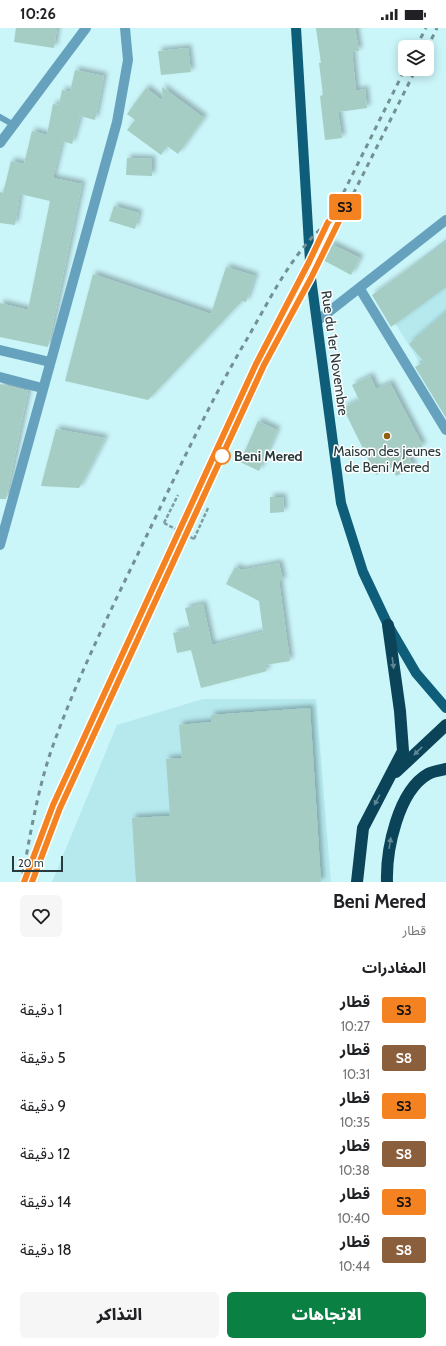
<!DOCTYPE html>
<html lang="ar">
<head>
<meta charset="utf-8">
<style>
	:root { --surface:#fff; --page:#f6f6f6; --text:#202124; --muted:#757577; --accent:#0b8043 }
	body { margin:0; font-family:Cabin,"Noto Sans Arabic",sans-serif; background:var(--page); color:var(--text); direction:rtl; height:100vh; display:flex; flex-direction:column; font-size:15px; white-space:nowrap }
	* { box-sizing:border-box; margin:0 }
	p { font-size:13px; color:var(--muted) }
	.icon { flex:none; width:22px; height:22px; fill:none; stroke:currentColor; stroke-width:2; stroke-linecap:round; stroke-linejoin:round }
	.map { position:relative; height:854px; overflow:hidden; direction:ltr }
	.panel { display:flex; flex-direction:column; background:var(--surface); flex:1 }
	.panel>* { flex:none }
	.badge { padding:0 8px; border-radius:3px; font-size:14px; line-height:26px }
	.buttons { position:absolute; left:398px; top:12px; display:grid; gap:8px }
	.buttons a { display:grid; place-items:center; width:36px; height:36px; border-radius:6px; background:var(--surface); box-shadow:0 2px 10px #0003; font-size:20px }
	.scale { position:absolute; left:12px; bottom:10px; width:51px; box-sizing:border-box; padding-left:4px; border:2px solid #293a3c; border-top:0; font-size:11px; line-height:14px; white-space:nowrap; color:#293a3c; -webkit-text-stroke:3px #fff; paint-order:stroke }
	.map>.badge { position:absolute; translate:-50% -50%; box-shadow:0 0 0 2px #fff }
	h2 { padding:0 20px; font-size:15px; line-height:36px }
	.round { display:grid; place-items:center; flex:none; width:42px; height:42px; border-radius:6px; background:var(--page) }
	.summary { display:flex; align-items:center; justify-content:space-between; height:68px; padding:0 20px }
	h1 { font-size:19px; font-weight:800; line-height:30px }
	.action { display:flex; gap:8px; margin-top:auto; padding:8px 20px }
	.action a { flex:1; height:46px; border-radius:6px; background:var(--accent); color:#fff; font-size:16px; font-weight:800; line-height:46px; text-align:center }
	.action a+a { background:var(--page); color:var(--text) }
	ul { padding:0; list-style:none }
	li { display:flex; align-items:center; gap:12px; height:48px; padding:0 20px }
	li div { flex:1 }
	li b { display:block; font-size:15px }
	li em { font-style:normal }
	li .badge { min-width:44px; font-weight:700; text-align:center }
	.status { display:flex; justify-content:space-between; align-items:center; height:28px; padding:0 20px; background:var(--surface); direction:ltr }
	.status svg { height:11px; fill:currentColor }
	.map>svg:first-child { display:block }
	.built { fill:#b5e9ee }
	.building { fill:#a6cdc3; filter:url(#shadow) }
	.lines { fill:none; stroke-linecap:round; stroke-linejoin:round }
	.path { stroke:#7f9ea1; stroke-width:2.5; stroke-dasharray:4 2; stroke-linecap:butt }
	.lane { stroke:#66a2bd; stroke-width:6 }
	.street { stroke:#66a2bd; stroke-width:10 }
	.primary { stroke:#0e5e7a; stroke-width:10 }
	.highway { stroke:#0b4459; stroke-width:12 }
	.rail { stroke:#739092; stroke-width:3; stroke-dasharray:5 5; stroke-linecap:butt }
	.path-bridge { stroke:#7f9ea1; stroke-width:2.5; stroke-dasharray:4 2; stroke-linecap:butt }
	.oneway { fill:#608593 }
	.line-casing { stroke:#fff; stroke-width:9 }
	.line { stroke:#f58220; stroke-width:6 }
	.poi-dot { fill:#91610f; stroke:#fff; stroke-width:1.5 }
	.stop-dot { fill:#fff; stroke:#f58220; stroke-width:2 }
	.labels { text-anchor:middle; dominant-baseline:central; stroke-width:3; stroke-linejoin:round; paint-order:stroke }
	.street-label { font-size:14px; fill:#293a3c; stroke:#fff }
	.poi-label { font-size:14px; fill:#293a3c; stroke:#fff }
	.stop-label { font-size:14px; font-weight:bold; fill:#293a3c; stroke:#fff; text-anchor:start }
</style>
</head>
<body>
<div class="status"><b>10:26</b><svg viewBox="0 0 49 12"><path d="M0 12V9h3v3zM5 12V6h3v6zM10 12V3h3v9zM15 12V0h3v12zM26 1h20v11H26zM47 4h2v5h-2z"/></svg></div>
<div class="map">
<svg width="446" height="854" viewBox="0 0 446 854">
	<defs>
		<filter id="shadow"><feDropShadow dx="3.5" dy="-3.5" stdDeviation="2" flood-color="#0004"/></filter>
	</defs>
	<rect width="100%" height="100%" fill="#caf5f9"/>
	<!-- built -->
	<g class="built">
		<path d="M446,211V377L377,266Z"/>
		<path d="M203,671H316L331,854H52L117,697Z"/>
	</g>
	<!-- building -->
	<g class="building">
		<path d="M16,0H57L54,20L14,14Z"/>
		<path d="M316,0H355L359,23L352,24L356,63L365,61L367,80L338,84L342,110L325,112L320,68L323,67L319,35H321Z"/>
		<path d="M188,20L191,44L161,47L158,23Z"/>
		<path d="M75,42L104,48L95,92L80,88L72,116L62,113L53,150L82,156L48,319L0,309V275L28,282L50,173L20,166L15,197L0,195V164L3,165L11,133L24,136L32,103L47,107L53,76L59,77L62,62L70,64Z"/>
		<path d="M162,59L204,90L178,126L167,118L161,127L127,102L135,92L127,86L146,60L163,73Z"/>
		<path d="M127,130L152,131V148L126,147Z"/>
		<path d="M114,178L139,185L135,201L109,193Z"/>
		<path d="M446,214V259L391,299L372,267Z"/>
		<path d="M331,216L360,230L351,247L323,232Z"/>
		<path d="M226,239L255,248L246,274L242,273L148,372L65,353L93,246L211,286Z"/>
		<path d="M446,284V390L415,339L424,334L409,316Z"/>
		<path d="M370,348L376,361L390,355L423,418L407,426L414,439L396,448L392,439L376,447L343,380L359,372L352,357Z"/>
		<path d="M0,356L28,363L6,471H0Z"/>
		<path d="M258,393L277,402L259,443L240,434Z"/>
		<path d="M56,401L105,410L79,460L41,458Z"/>
		<path d="M270,469H283L284,484L270,485Z"/>
		<path d="M279,535L283,553H279L290,633L265,637L267,643L201,660L191,622L177,625L173,605L190,601L185,580L203,576L212,617L263,604L259,573L226,556L235,539L242,542Z"/>
		<path d="M310,680L321,854H136L132,790L170,788L166,731L182,730L179,697L211,694V687Z"/>
	</g>
	<g class="lines">
		<!-- path -->
		<g class="path">
			<path d="M164,495L178,467"/>
			<path d="M194,511L208,480"/>
		</g>
		<!-- lane -->
		<path class="lane" d="M0,89L14,97"/>
		<!-- street -->
		<g class="street">
			<path d="M0,115L86,0"/>
			<path d="M360,261L446,402"/>
			<path d="M317,293L446,192"/>
			<path d="M0,322L50,334"/>
			<path d="M0,349L42,360"/>
			<path d="M0,517L117,94L128,32L125,0"/>
		</g>
		<!-- primary -->
		<path class="primary" d="M296,0L311,250L341,475L363,544L388,597L416,645L446,680"/>
		<!-- highway -->
		<g class="highway">
			<path d="M396,744L446,697"/>
			<path d="M357,854L363,800L403,723L400,683L388,597"/>
			<path d="M387,854C386,822 398,763 428,746C433,743 441,742 446,741"/>
		</g>
		<!-- rail -->
		<g class="rail">
			<path d="M416,19L426,0"/>
			<path d="M427,20L437,0"/>
			<path d="M23,846C30,807 37,767 49,729C75,653 112,580 147,507C178,443 208,378 244,316C268,276 289,228 325,197"/>
			<path d="M24,854L53,777L256,335L309,234L405,41"/>
			<path d="M32,854L61,780L264,337L311,250L416,41"/>
		</g>
		<!-- path-bridge -->
		<path class="path-bridge" d="M164,495L194,511"/>
	</g>
	<!-- one-way arrows -->
	<defs><path id="oneway-solid" d="M-6-.8H1V-3.2L6.5 0L1 3.2V.8H-6Z"/></defs>
	<g class="oneway">
		<use href="#oneway-solid" transform="translate(393 635) rotate(82)"/>
		<use href="#oneway-solid" transform="translate(418 723) rotate(136)"/>
		<use href="#oneway-solid" transform="translate(377 772) rotate(118)"/>
		<use href="#oneway-solid" transform="translate(390 815) rotate(-81)"/>
	</g>
	<g class="lines">
		<defs>
			<path id="line" d="M24,854L53,777L256,336L309,234L328,194L347,177L311,250L264,337L60,780L32,854"/>
		</defs>
		<!-- line casing -->
		<use href="#line" class="line-casing"/>
		<!-- line -->
		<use href="#line" class="line"/>
	</g>
	<!-- markers -->
	<circle class="poi-dot" cx="387" cy="408" r="4"/>
	<circle class="stop-dot" cx="222" cy="428" r="8"/>
	<g class="labels">
		<!-- street labels -->
		<g class="street-label">
			<text transform="translate(335 325) rotate(82)">Rue du 1er Novembre</text>
		</g>
		<!-- poi labels -->
		<g class="poi-label">
			<text x="387" y="423">Maison des jeunes<tspan x="387" dy="16">de Beni Mered</tspan></text>
		</g>
		<!-- stop labels -->
		<g class="stop-label">
			<text x="234" y="428">Beni Mered</text>
		</g>
	</g>
</svg>
<div class="buttons">
<a><svg class="icon" aria-label="layers" viewBox="0 0 24 24"><path d="M12 4l9 5-9 5-9-5zM3 14l9 5 9-5"/></svg></a>
</div>
<div class="scale">20 m</div>
<b class="badge" style="left:345px;top:179px;background:#f58220;color:#111">S3</b>
</div>
<section class="panel">
<div class="summary"><div><h1>Beni Mered</h1><p>قطار</p></div><a class="round"><svg class="icon" aria-label="heart" viewBox="0 0 24 24"><path d="M12 20l-8-8c-3-5 5-10 8-4 3-6 11-1 8 4z"/></svg></a></div>
<h2>المغادرات</h2>
<ul>
<li><span class="badge" style="background:#f58220;color:#111">S3</span><div><b>قطار</b><p>10:27</p></div><em>1 دقيقة</em></li>
<li><span class="badge" style="background:#8b5e3c;color:#fff">S8</span><div><b>قطار</b><p>10:31</p></div><em>5 دقيقة</em></li>
<li><span class="badge" style="background:#f58220;color:#111">S3</span><div><b>قطار</b><p>10:35</p></div><em>9 دقيقة</em></li>
<li><span class="badge" style="background:#8b5e3c;color:#fff">S8</span><div><b>قطار</b><p>10:38</p></div><em>12 دقيقة</em></li>
<li><span class="badge" style="background:#f58220;color:#111">S3</span><div><b>قطار</b><p>10:40</p></div><em>14 دقيقة</em></li>
<li><span class="badge" style="background:#8b5e3c;color:#fff">S8</span><div><b>قطار</b><p>10:44</p></div><em>18 دقيقة</em></li>
</ul>
<div class="action"><a>الاتجاهات</a><a>التذاكر</a></div>
</section>
</body>
</html>
